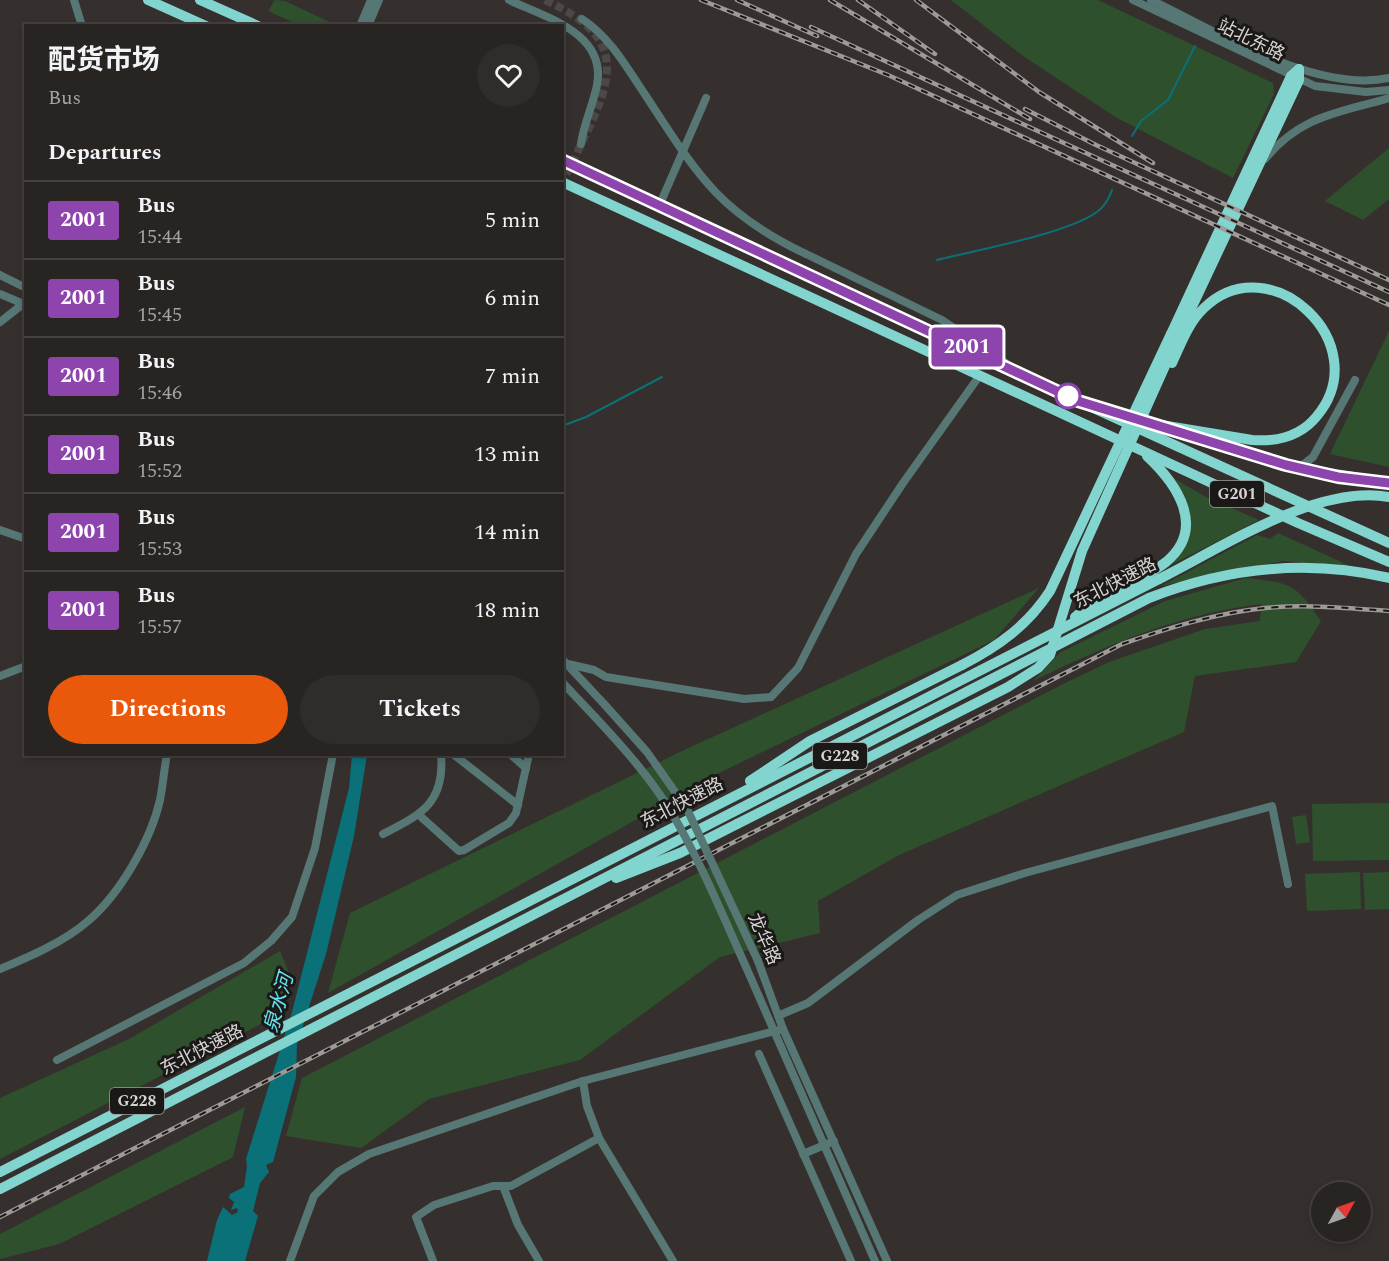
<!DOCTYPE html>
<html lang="en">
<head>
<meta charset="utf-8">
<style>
	:root { --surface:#282422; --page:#302c2a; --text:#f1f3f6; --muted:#a5a4a5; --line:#444140; --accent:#ea580c }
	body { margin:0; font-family:Spectral,"Noto Sans SC",serif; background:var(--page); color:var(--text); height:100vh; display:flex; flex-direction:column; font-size:22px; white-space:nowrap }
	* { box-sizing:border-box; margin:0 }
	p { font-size:20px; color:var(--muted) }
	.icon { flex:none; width:33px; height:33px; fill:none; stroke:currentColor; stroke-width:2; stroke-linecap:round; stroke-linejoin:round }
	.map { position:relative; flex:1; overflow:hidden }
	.details { position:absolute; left:24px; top:24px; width:540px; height:732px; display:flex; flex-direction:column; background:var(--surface); border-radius:0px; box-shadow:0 3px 9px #0003,0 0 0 2px var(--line) }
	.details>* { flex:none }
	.badge { padding:0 12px; border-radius:4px; font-size:21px; line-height:39px }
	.needle { width:39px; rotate:50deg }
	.fabs { position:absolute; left:1311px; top:1182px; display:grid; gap:12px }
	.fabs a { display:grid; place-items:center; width:60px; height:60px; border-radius:50%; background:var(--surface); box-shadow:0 3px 9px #0003,0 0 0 2px var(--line); font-size:30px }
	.map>.badge { position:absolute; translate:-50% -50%; box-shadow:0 0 0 3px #fff }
	h2 { padding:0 24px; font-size:22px; line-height:54px }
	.round { display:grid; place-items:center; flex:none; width:63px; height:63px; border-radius:32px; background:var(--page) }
	.overview { display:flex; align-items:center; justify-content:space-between; height:102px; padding:0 24px }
	h1 { font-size:28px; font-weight:700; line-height:45px }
	.primary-button { display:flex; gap:12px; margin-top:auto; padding:12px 24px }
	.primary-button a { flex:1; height:69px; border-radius:36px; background:var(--accent); color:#fff; font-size:24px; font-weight:700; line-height:69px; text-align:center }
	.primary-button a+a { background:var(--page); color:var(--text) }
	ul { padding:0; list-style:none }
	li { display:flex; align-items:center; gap:18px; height:78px; padding:0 24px; border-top:2px solid var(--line) }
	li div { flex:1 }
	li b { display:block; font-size:22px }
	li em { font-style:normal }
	li .badge { min-width:66px; font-weight:700; text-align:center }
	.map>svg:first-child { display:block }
	.green { fill:#2f502c }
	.water { fill:#0a7179 }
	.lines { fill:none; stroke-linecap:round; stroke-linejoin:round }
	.stream { stroke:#0a7179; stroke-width:2 }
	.minor-tunnel { stroke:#4d4847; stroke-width:8; stroke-dasharray:8 4; stroke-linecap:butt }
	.minor { stroke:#567774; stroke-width:8 }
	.highway { stroke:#81d5ce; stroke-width:10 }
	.rail-casing { stroke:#9d9a98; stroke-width:4.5 }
	.rail { stroke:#1b1918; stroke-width:2; stroke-dasharray:7; stroke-linecap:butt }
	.minor-bridge { stroke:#567774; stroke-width:8 }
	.highway-bridge { stroke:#81d5ce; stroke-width:10 }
	.line-casing { stroke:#fff; stroke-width:14 }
	.line { stroke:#8e44ad; stroke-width:9 }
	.stop-dot { fill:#fff; stroke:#8e44ad; stroke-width:3 }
	.labels { text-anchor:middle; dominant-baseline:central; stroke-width:6; stroke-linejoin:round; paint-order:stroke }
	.shield { fill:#1b1918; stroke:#9e9b9a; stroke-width:1.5 }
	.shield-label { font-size:16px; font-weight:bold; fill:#d6d3d2 }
	.street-label { font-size:18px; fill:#d6d3d2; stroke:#1b1918 }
	.water-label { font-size:20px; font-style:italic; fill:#65e5f0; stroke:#1b1918 }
</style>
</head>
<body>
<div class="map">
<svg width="1389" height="1261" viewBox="0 0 1389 1261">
	<rect width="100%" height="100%" fill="#35302e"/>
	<!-- green -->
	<g class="green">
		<path d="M275,0L285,1L336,25H299L268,11Z"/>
		<path d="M951,0H1098L1273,83L1274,94L1233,178L1117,118L1023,56Z"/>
		<path d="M1389,148V199L1363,220L1325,201Z"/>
		<path d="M1389,331V467L1330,454Z"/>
		<path d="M1175,479L1206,497L1259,520L1165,568L1190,526L1185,496Z"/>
		<path d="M1278,533L1350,566L1283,561L1161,586L1257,535L1270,539Z"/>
		<path d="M1246,578C1292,583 1295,583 1321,621L1296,662L1195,676L1184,732L899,855L818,901L820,933L720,957L580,1060L429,1099L361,1148L286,1136L302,1078L1063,684L1109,662L1205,629L1260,621L1261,604C1175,615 1110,644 1033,681L1061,652L1165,601Z"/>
		<path d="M1039,588L994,640L717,774L328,993L350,913L684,750Z"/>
		<path d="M1389,803V860L1313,861L1312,804Z"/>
		<path d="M1306,815L1310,842L1296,844L1292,817Z"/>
		<path d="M1360,872L1361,909L1307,911L1305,874Z"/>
		<path d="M1389,872V909L1365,910L1363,873Z"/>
		<path d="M280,951L290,975L280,1014L0,1159V1098L131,1038Z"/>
		<path d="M245,1107L233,1157L59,1244L0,1259V1234Z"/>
	</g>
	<!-- water -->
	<path class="water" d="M352,755H367L354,836L326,954L297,1044L296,1077L273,1162L266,1165L269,1172L260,1183L253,1211L258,1216L245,1261H207L217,1220L223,1207L232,1215L238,1212L237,1208L231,1210L234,1202L229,1198L230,1194L244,1187L247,1166L246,1159L292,1012L349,788Z"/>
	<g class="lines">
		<!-- stream -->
		<g class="stream">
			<path d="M1132,136L1141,121L1168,100L1195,46"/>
			<path d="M937,260C977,250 1066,234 1097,212C1105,206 1109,199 1112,190"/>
			<path d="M562,426L586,417L662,377"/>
		</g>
		<!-- minor-tunnel -->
		<path class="minor-tunnel" d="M545,0C616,33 620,65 587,132C579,148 572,166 562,181"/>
		<!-- minor -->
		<g class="minor">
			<path d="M74,0L82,26"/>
			<path d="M1133,0L1315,86L1366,92L1389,90"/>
			<path d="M1151,0C1216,31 1316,94 1389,78"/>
			<path d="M360,26L371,0"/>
			<path d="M368,26L379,0"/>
			<path d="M1265,159C1301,115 1339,113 1389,98"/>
			<path d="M660,204L706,98"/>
			<path d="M806,254L942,320L1006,363"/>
			<path d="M0,275L26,288"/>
			<path d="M0,294L26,305"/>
			<path d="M0,322L23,304"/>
			<path d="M1299,468L1313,457L1355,380"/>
			<path d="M0,530L26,539"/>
			<path d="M562,659L605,705"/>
			<path d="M568,664L594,670L606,677L744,699L771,697L798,668L856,554L903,483L980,375"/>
			<path d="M0,676L26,666"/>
			<path d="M562,682L595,717"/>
			<path d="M453,754L518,805"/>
			<path d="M510,754L526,768"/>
			<path d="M419,815L459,851L464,850L509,823L516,813L529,754"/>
			<path d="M383,834C422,814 445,803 441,754"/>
			<path d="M758,961L783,1029L887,1261"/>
			<path d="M746,967L875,1261"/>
			<path d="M0,969C29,957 64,942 88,921C120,894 151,840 160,800C163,785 164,770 167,754"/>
			<path d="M780,1015L808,1003L918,920L957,895L1025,873L1272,806L1288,884"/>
			<path d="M759,1054L851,1261"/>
			<path d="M57,1060L244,963L271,941L292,917L315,848L333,754"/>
			<path d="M583,1081L587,1106L599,1138L673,1261"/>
			<path d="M803,1154L834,1141"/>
			<path d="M503,1186L518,1225L539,1261"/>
			<path d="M290,1261L314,1196L338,1172L369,1154L583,1081L783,1029"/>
			<path d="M433,1261L416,1217L434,1205L493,1186H511L599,1138"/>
		</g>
		<!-- highway -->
		<g class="highway">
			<path d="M148,0L206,26"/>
			<path d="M200,0L258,26"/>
			<path d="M562,160L1078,401L1389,543"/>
			<path d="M562,182L1298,523L1389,562"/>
			<path d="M1181,330L1299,80V69"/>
			<path d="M1171,334L1291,76L1299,69"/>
			<path d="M1110,410L1167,427"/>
			<path d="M1161,425L1252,440C1278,442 1301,436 1317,416C1377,344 1270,244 1204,308C1188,323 1181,344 1172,363"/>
			<path d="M1187,433L1299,468L1389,483"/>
			<path d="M1075,617C1104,593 1139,583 1166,562C1207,528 1177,484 1147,456"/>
			<path d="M750,781L810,741L962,665"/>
			<path d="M616,878L680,853L737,824"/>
			<path d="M0,1172L1159,579"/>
			<path d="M0,1189L1149,598C1226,568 1308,559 1389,578"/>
		</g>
		<defs>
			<g id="rail">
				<path d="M701,0L888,75L1389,305"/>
				<path d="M737,0L817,36"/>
				<path d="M830,0L1030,119"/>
				<path d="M858,0L935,54"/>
				<path d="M916,0L1039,92L1153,163"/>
				<path d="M811,27L1389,292"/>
				<path d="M1025,109L1096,145L1389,280"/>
				<path d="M0,1217L1122,644C1168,628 1216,613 1265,608C1306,604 1348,608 1389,611"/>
			</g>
		</defs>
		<!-- rail casing -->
		<use href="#rail" class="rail-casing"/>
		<!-- rail -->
		<use href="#rail" class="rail"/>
		<!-- minor-bridge -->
		<g class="minor-bridge">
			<path d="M509,0C545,17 607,33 597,85C593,105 584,123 581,144"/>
			<path d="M582,19C611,38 627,68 646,96C697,174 718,212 806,254"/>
			<path d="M605,705L647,752L687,809L758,961"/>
			<path d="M595,717C622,746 649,776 670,810C700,860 722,914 746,967"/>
		</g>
		<!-- highway-bridge -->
		<g class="highway-bridge">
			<path d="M1159,579C1223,547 1317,484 1389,497"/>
			<path d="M962,665C999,646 1028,625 1050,591L1171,334"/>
			<path d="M737,824L1008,687L1038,668L1050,655L1082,551L1178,337"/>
		</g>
	</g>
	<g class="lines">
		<defs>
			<path id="line" d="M562,160L1078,401L1286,465L1338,477L1389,483"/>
		</defs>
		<!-- line casing -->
		<use href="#line" class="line-casing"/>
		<!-- line -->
		<use href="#line" class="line"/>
	</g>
	<!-- markers -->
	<circle class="stop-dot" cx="1068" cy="396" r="12"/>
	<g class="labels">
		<!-- shield labels -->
		<g class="shield">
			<rect x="1210" y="481" width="54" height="26" rx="4.5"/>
			<rect x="813" y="743" width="54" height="26" rx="4.5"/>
			<rect x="110" y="1088" width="54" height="26" rx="4.5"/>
		</g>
		<g class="shield-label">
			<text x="1237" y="494">G201</text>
			<text x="840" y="756">G228</text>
			<text x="137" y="1101">G228</text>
		</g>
		<!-- street labels -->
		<g class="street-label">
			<text transform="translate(1251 40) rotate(26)">站北东路</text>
			<text transform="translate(1115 583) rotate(-27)">东北快速路</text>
			<text transform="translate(682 803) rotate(-27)">东北快速路</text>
			<text transform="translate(764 939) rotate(66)">龙华路</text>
			<text transform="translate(202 1050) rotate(-27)">东北快速路</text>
		</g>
		<!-- water labels -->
		<g class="water-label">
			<text transform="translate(279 1003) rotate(-74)">泉水河</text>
		</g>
	</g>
</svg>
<div class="fabs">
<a><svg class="needle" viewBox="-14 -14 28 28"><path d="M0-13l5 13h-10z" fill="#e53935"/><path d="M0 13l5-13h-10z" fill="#a5a4a5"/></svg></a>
</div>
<b class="badge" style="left:967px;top:347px;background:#8e44ad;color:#fff">2001</b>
<section class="details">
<div class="overview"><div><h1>配货市场</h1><p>Bus</p></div><a class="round"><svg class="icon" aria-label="heart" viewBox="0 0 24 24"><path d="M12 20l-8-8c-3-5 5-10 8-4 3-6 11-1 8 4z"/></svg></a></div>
<h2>Departures</h2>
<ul>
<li><span class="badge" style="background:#8e44ad;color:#fff">2001</span><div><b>Bus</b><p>15:44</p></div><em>5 min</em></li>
<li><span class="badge" style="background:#8e44ad;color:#fff">2001</span><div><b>Bus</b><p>15:45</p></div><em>6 min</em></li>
<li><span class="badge" style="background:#8e44ad;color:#fff">2001</span><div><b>Bus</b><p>15:46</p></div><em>7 min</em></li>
<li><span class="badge" style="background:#8e44ad;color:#fff">2001</span><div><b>Bus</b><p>15:52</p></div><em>13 min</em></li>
<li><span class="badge" style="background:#8e44ad;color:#fff">2001</span><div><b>Bus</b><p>15:53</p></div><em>14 min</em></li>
<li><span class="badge" style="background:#8e44ad;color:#fff">2001</span><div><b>Bus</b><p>15:57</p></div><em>18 min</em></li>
</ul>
<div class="primary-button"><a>Directions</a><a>Tickets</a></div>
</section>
</div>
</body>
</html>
